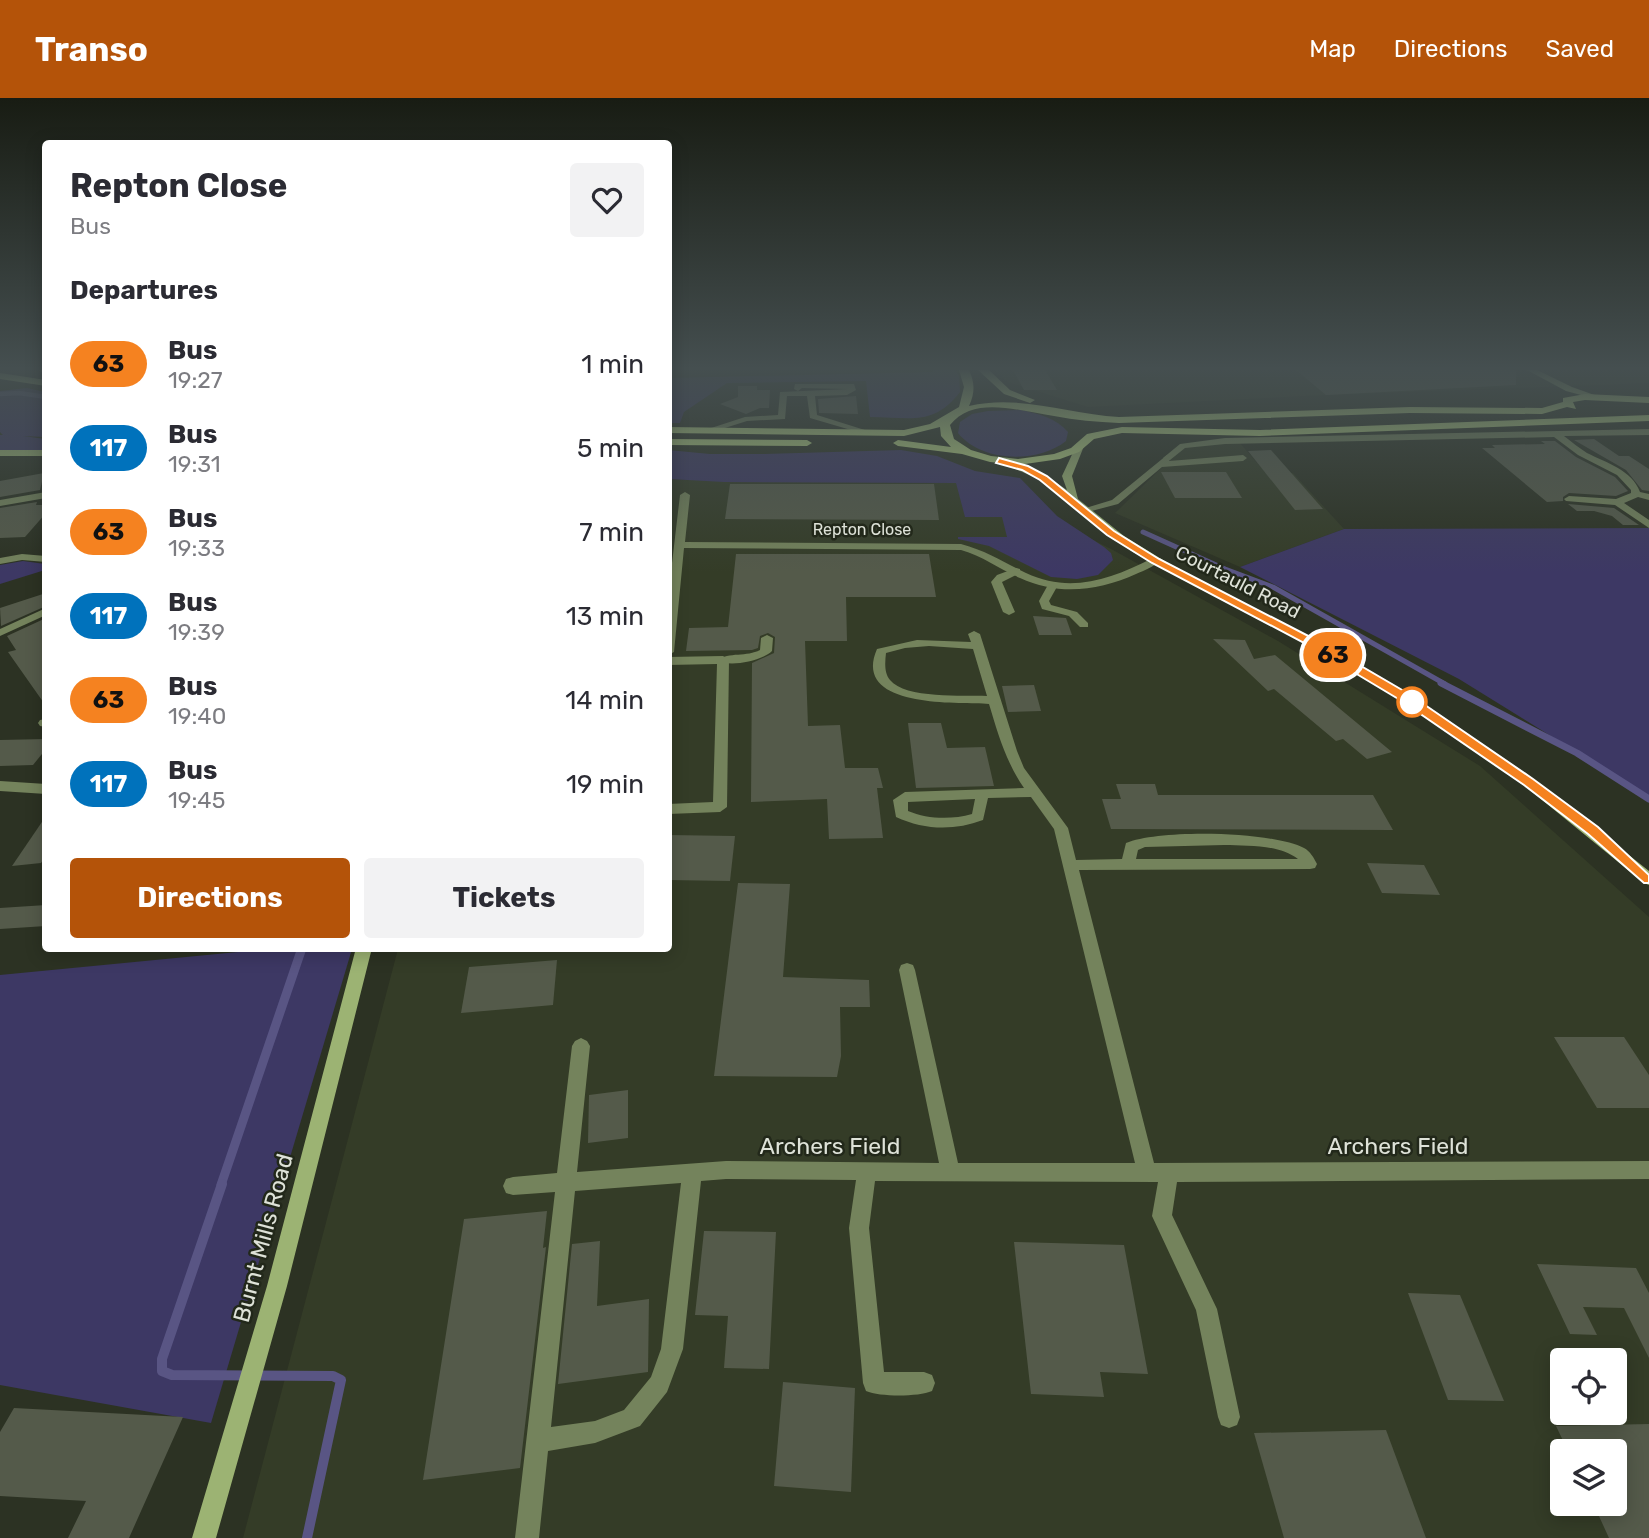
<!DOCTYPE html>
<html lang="en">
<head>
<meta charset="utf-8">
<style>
	:root { --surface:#fff; --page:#f2f2f3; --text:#2b2b33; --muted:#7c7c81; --accent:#b45309 }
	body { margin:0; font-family:Rubik,sans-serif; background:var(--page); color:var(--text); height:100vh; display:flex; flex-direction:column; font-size:26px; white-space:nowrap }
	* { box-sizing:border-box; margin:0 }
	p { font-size:23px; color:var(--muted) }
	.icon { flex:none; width:38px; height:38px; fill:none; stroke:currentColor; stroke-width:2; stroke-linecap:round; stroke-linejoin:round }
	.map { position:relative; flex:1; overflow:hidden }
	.side { position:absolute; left:42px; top:42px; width:630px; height:812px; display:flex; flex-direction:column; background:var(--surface); border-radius:7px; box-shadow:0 4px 18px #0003 }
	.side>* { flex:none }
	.badge { padding:0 14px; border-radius:23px; font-size:24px; line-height:46px }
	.buttons { position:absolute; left:1550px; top:1250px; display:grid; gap:14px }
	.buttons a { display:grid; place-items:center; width:77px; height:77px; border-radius:7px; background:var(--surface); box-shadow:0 4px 18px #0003; font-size:35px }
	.map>.badge { position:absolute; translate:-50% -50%; box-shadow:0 0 0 4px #fff }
	h2 { padding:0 28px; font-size:26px; line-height:63px }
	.round { display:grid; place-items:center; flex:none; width:74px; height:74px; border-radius:7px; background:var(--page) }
	.headline { display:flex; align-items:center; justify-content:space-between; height:119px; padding:0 28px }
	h1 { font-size:33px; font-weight:700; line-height:52px }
	.button { display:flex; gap:14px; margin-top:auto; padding:14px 28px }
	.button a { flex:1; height:80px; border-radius:7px; background:var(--accent); color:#fff; font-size:28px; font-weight:700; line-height:80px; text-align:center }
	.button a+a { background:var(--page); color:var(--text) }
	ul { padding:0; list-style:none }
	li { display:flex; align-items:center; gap:21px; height:84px; padding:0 28px }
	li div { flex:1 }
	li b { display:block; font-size:26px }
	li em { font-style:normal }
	li .badge { min-width:77px; font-weight:700; text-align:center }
	header { display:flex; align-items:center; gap:42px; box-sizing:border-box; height:98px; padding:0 35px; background:var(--accent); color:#fff }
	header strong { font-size:33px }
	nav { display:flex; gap:38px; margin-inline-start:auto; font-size:24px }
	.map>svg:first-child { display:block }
	.built { fill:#343c27; fill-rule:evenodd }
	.green { fill:#3d3864 }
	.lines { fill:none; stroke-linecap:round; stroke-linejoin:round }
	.stream-far4 { stroke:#595584; stroke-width:4.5 }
	.stream-far3 { stroke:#595584; stroke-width:5 }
	.stream-far2 { stroke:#595584; stroke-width:7 }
	.stream-far1 { stroke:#595584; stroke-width:9 }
	.stream { stroke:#595584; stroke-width:10 }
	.building { fill:#545a4a }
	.lane { fill:#74835c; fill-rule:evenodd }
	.street { fill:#74835c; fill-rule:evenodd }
	.secondary { fill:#9cb373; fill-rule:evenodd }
	.primary { fill:#bad784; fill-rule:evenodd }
	.line { fill:#f58220; stroke:#fff; stroke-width:2 }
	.stop-dot { fill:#fff; stroke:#f58220; stroke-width:3.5 }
	.labels { text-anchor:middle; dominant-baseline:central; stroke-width:5; stroke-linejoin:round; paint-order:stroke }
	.far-street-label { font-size:16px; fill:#dee2d8; stroke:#22281a }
	.street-label { font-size:19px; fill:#dee2d8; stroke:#22281a }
	.near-street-label { font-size:23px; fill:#dee2d8; stroke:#22281a }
</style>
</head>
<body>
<header>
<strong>Transo</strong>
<nav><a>Map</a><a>Directions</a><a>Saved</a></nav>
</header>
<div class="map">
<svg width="1649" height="1440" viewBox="0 0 1649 1440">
	<rect width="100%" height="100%" fill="#2c3223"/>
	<!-- built -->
	<g class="built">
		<path d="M994,272H1649V285L1326,297L1088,309L1008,284Z"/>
		<path d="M1239,344L1266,375H1293L1344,431L1240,469L1115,415L1181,351L1198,346Z"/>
		<path d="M970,380L1113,452L1278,543L1480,668L1649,819V1440H243L398,851L668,850L669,382ZM1563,1262H1615V1314H1563ZM1563,1353H1615V1405H1563Z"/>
	</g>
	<!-- green -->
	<g class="green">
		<path d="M933,272H955L959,278L960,294C933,329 910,319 870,319L866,283L727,285L684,314L680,325H669V280L933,274Z"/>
		<path d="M27,290L45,294V339L23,338L45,341V352L0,353V337H3L0,334V293Z"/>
		<path d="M1021,312C1039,316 1056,320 1068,334L1066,343C1037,366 981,364 958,335L960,324L972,316L988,313Z"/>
		<path d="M668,352L710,356H764L901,352L937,358L975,373L1020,380L1057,418L1104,449L1111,455L1113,462L1098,477L1077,481L1051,479L989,448L958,441V439H1007L1002,419H965L956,385L724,384L669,381Z"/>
		<path d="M1649,430V699L1459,581L1240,469L1344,431Z"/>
		<path d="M23,463L45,466V472L0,486V467Z"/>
		<path d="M268,851H352L211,1325L0,1287V877Z"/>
	</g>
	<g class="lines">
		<!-- stream-far4 -->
		<path class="stream-far4" d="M0,296L19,295L46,299"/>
		<!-- stream-far3 -->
		<path class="stream-far3" d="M1143,434L1225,471L1273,489L1445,586"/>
		<!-- stream-far2 -->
		<path class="stream-far2" d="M1441,585L1577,655L1649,701"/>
		<!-- stream-far1 -->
		<path class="stream-far1" d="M221,1087L302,850"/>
		<!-- stream -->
		<path class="stream" d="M222,1086L162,1261V1273L172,1277L333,1278L341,1282L307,1440"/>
	</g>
	<!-- building -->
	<g class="building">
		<path d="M1013,272H1045L1057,292H1024Z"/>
		<path d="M1296,272H1516V287L1326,297Z"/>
		<path d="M738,288H757V292H770L769,310H760L746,316L720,306L738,299Z"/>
		<path d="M856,298L858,316L819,315L818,301Z"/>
		<path d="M1594,341L1619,358H1629L1649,371V393L1642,392L1626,372L1574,342Z"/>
		<path d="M1541,343H1555L1576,359L1615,379L1628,393L1616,398L1569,395L1563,399V403L1547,404L1482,350H1495L1492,347L1545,346Z"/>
		<path d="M1271,352L1323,411L1295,412L1248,353Z"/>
		<path d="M1161,374H1226L1242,400H1175Z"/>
		<path d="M44,375L40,392L0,399V383Z"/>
		<path d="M730,386H934L939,422L725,421Z"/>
		<path d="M37,404L36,407H46V415L25,439L0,440V410Z"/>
		<path d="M1568,406L1614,410L1639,427H1623L1612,418L1594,413H1577Z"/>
		<path d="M736,456H929L936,499H846L847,543H805L808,628L840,627L845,670H878L883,690H877L883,740L829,741L827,701L751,704L752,565L774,555L775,539L768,535L760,538L758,550L752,552L686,553L689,530L728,529Z"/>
		<path d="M46,495V508L1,528L0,510Z"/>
		<path d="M1033,518L1066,520L1072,537H1039Z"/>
		<path d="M46,520V608L8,554L16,552L7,538Z"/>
		<path d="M1213,541L1245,542L1254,561L1275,557L1392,654L1367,661L1343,641L1336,643L1274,591L1268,593Z"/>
		<path d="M1034,587L1041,613L1008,614L1002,588Z"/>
		<path d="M908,625H941L947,650L985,649L994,688L916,690Z"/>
		<path d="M46,641V651L33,667L0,668V642Z"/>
		<path d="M1116,686H1155L1158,697H1373L1393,732L1111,731L1102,701H1121Z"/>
		<path d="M46,718V758L41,765L12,768Z"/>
		<path d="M668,737L735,738L730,783L668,782Z"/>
		<path d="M1367,765L1424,767L1440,797L1382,795Z"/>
		<path d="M738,785L790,786L783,879L869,882L870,909H840L841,958L837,979L714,978Z"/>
		<path d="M46,807V828L0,831V810Z"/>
		<path d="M557,862L553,907L461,915L469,869Z"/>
		<path d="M1554,939H1624L1649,977V1010H1597Z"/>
		<path d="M628,992V1040L588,1045L589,997Z"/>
		<path d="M547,1113L543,1150L546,1149L520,1370L423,1382L464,1121Z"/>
		<path d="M704,1133L776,1134L769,1271L724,1270L728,1218L695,1217Z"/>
		<path d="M600,1143L597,1208L649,1201L648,1274L558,1286L572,1146Z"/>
		<path d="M1014,1144L1124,1147L1148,1276L1100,1274L1104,1299L1031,1296Z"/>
		<path d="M1537,1166L1636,1170L1649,1195V1260L1624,1210L1583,1209L1597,1237L1570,1236Z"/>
		<path d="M1408,1195L1460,1197L1504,1303L1448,1302Z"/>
		<path d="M783,1284L855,1290L851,1394L774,1388Z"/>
		<path d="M14,1310L183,1319L129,1440H68L86,1403L0,1398V1334Z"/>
		<path d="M1649,1326V1440H1609L1593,1405H1615V1353H1568L1556,1328Z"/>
		<path d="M1386,1332L1426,1440H1284L1254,1335Z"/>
	</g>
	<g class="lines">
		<!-- lane -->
		<g class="lane">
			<path d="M798,286H854L856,292L847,297L815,298L817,317L868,333V337L810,320L807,298H787L785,321L747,323L709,335L705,332L745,319L778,317L780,294L848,291L802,290L798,293L794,291L795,286Z"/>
			<path d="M1167,357L1171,360L1169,363L1243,357L1247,360L1243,363L1162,369L1118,406L1084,415L1079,412L1112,402Z"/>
			<path d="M1016,470L1020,471V475L1002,484L1015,514L1009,517L1003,514L991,484L997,477Z"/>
			<path d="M1053,484L1058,487L1049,503L1051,507L1077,514L1088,525V529H1080L1069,518L1042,511L1039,503L1049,485Z"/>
			<path d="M974,533L980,536L1017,653L1024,670L1068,730L1076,762L1122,761L1126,745C1160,731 1270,733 1304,750C1310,753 1314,760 1317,766L1315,770L1310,771L1079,772L1154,1065L1649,1063V1081L1177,1084L1172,1117L1217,1211L1240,1319L1237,1327L1229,1330L1221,1327L1218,1319L1196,1212L1152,1118L1158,1084L875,1083L869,1130L884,1274H924L932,1277L935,1285L932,1293C918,1299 880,1299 866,1293L863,1285L849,1130L856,1082L726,1081L701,1083L683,1251L667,1294L640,1328L595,1345L548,1353L539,1440H515L555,1094L513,1097L506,1095L503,1088L506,1081L513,1079L557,1075L572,948L575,943L581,940L587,943L590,948L577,1074L726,1063L939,1065L899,872L901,867L907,865L913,867L915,872L958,1065H1135L1054,731L1031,699L988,700L983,722C954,733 924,732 896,719L893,702L905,694L1024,690C1006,664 998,636 989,606C957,604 851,611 877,551L917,542L971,544L968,536ZM929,548L973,551L987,598C964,597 905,601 890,582C884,575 885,564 886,555L905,550ZM975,701L972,716C951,722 927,721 908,713V704ZM1224,747C1248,748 1278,746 1298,761H1136L1138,752L1145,749ZM681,1085L661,1251L651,1279L624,1312L595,1323L551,1329L575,1093Z"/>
			<path d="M767,537L773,540L772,553C762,563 728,570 717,562C729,554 747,559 760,552L761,540Z"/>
		</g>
		<!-- street -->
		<g class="street">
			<path d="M1649,331V337L1564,338C1572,344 1579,350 1587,355C1607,365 1632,372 1640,394L1649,396V402L1638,399L1624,405L1649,422V430L1615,407L1566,403L1564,401L1569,398L1616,401L1631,395V392L1617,377L1578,357L1554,339L1225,346L1185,350L1170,362L1163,360L1180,346L1225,340Z"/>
			<path d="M46,394V400L0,408V402Z"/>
			<path d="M685,394L690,397L685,444L961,446C987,453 1003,464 1026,475C1070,496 1111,481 1151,461L1155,460L1160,463C1153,469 1145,472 1136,476C1098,493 1059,498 1020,480C999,471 983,458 961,452L684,450L674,554L668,557V499L680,397Z"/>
			<path d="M22,456L46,458V464L22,462L0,466V460Z"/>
			<path d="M46,510V517L0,538V531Z"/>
			<path d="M723,558L729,562L727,709L720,714L668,716V706L713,704L717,566L668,567V559Z"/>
			<path d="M46,621V629L40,628L38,625L40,622Z"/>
			<path d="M0,683L46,686V696L0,693Z"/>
		</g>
		<!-- secondary -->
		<g class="secondary">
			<path d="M1527,272H1537L1572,289L1600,299L1596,301L1566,293Z"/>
			<path d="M1080,345L1084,348L1072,378L1078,401L1124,438L1184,475L1319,544L1407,596L1534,682L1649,773V787L1644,785L1525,688L1399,601L1311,548L1133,454L1053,391L1036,380L997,363L1001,360C1025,367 1046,377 1067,392L1062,378L1076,348Z"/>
			<rect x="0" y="352" width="46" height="6"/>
			<path d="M356,850H372L287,1188L216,1440H192L267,1188Z"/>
		</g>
		<!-- primary -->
		<g class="primary">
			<path d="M39,272H46V275L41,274Z"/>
			<path d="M959,272H969C975,285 975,295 969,308C1019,296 1069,316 1119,319L1410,309L1542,310L1563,304V300L1585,296L1649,299V305L1585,302L1573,304L1576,311L1567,309L1542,316L1410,315L1119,325C1097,324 1075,322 1054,318C1022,314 974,296 950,327L954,341L971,352L991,358L1018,361L1054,356L1071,350L1087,336L1122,329L1260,332L1649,317V323L1260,338L1122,335L1094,341L1079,354L1060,361L1018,367L990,364L962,356L898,348L893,345L898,342L951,349L941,338L940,329L904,338L668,335V329L904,332L930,326L959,309L964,289Z"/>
			<path d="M978,272H989L1010,292L1035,302L1030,305L1004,296Z"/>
			<path d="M0,275L46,282V288L0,281Z"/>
			<path d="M668,341L807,342L812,345L807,348L668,347Z"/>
		</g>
	</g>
	<!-- sky -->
	<linearGradient id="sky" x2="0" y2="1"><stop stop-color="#181c13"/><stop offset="0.57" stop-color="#454f50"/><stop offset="1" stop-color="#454f50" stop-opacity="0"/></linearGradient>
	<rect width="1649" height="474" fill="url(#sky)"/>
	<!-- line -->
	<path class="line" d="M999,360L1028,368L1047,378L1114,433L1159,461L1318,543L1409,596L1533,681L1598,729L1649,777V785H1644L1588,736L1524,687L1400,602L1310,548L1152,465L1107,437L1040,382L1022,372L996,365Z"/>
	<!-- markers -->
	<circle class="stop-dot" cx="1412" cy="604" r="14"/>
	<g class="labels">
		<!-- far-street labels -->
		<g class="far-street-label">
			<text x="862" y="431">Repton Close</text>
		</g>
		<!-- street labels -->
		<g class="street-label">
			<text transform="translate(1238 484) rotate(27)">Courtauld Road</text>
		</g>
		<!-- near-street labels -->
		<g class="near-street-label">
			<text x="830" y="1048">Archers Field</text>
			<text x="1398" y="1048">Archers Field</text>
			<text transform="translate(263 1140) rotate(-75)">Burnt Mills Road</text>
		</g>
	</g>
</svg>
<div class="buttons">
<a><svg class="icon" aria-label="locate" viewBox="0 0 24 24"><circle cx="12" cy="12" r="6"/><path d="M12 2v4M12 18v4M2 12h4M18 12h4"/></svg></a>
<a><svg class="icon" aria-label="layers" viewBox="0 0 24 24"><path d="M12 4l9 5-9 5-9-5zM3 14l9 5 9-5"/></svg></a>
</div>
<b class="badge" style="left:1333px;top:557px;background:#f58220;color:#111">63</b>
<section class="side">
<div class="headline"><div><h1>Repton Close</h1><p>Bus</p></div><a class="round"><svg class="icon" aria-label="heart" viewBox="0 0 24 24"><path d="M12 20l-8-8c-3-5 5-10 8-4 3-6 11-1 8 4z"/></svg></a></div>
<h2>Departures</h2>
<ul>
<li><span class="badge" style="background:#f58220;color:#111">63</span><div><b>Bus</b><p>19:27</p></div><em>1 min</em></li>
<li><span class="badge" style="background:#0072bc;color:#fff">117</span><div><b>Bus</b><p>19:31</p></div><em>5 min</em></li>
<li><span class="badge" style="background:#f58220;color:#111">63</span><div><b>Bus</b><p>19:33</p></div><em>7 min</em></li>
<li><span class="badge" style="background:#0072bc;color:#fff">117</span><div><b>Bus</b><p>19:39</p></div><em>13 min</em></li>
<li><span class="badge" style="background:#f58220;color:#111">63</span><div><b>Bus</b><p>19:40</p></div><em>14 min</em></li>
<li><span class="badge" style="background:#0072bc;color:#fff">117</span><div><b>Bus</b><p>19:45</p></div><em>19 min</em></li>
</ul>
<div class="button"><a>Directions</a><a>Tickets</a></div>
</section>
</div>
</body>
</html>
